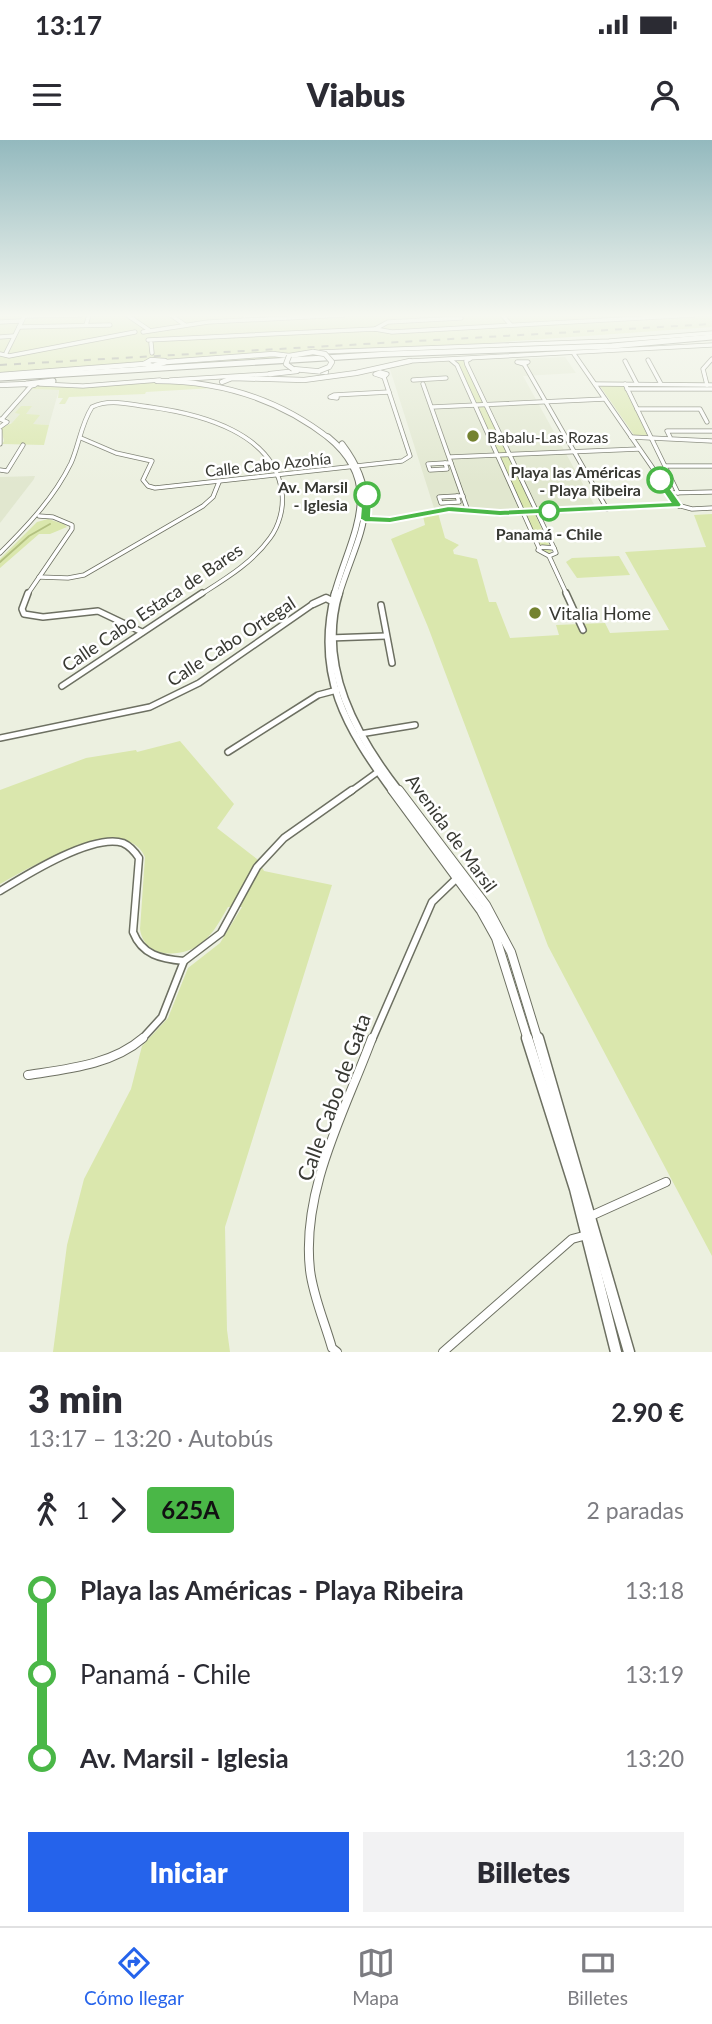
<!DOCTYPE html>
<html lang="es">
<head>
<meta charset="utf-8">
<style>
	:root { --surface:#fff; --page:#f2f2f3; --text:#2b2b33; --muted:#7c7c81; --line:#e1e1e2; --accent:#2563eb }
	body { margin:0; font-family:Lato,sans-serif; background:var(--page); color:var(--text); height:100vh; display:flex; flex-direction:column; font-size:26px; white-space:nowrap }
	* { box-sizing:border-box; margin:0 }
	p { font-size:23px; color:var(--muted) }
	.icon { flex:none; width:38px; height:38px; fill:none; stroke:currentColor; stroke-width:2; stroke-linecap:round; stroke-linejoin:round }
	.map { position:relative; height:1212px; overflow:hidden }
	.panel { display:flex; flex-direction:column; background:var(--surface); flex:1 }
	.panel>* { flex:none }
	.badge { padding:0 14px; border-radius:5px; font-size:24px; line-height:46px }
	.map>.badge { position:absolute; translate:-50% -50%; box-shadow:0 0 0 4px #fff }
	.legs { display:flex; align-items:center; gap:10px; height:77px; padding:0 28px; font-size:23px }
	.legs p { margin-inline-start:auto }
	.head { display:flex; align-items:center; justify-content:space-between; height:119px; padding:0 28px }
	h1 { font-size:38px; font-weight:800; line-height:52px }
	.cta { display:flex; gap:14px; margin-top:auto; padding:14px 28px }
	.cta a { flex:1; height:80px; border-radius:0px; background:var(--accent); color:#fff; font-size:28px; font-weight:800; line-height:80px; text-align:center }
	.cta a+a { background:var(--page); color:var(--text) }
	ul { padding:0 28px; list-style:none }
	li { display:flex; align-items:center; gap:24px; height:84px; font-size:26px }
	li i { display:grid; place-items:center; width:10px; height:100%; margin:0 9px; background:currentColor }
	li i::after { content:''; width:18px; height:18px; margin:-9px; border:5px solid; border-radius:50%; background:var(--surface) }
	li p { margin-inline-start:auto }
	li:first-child i { background:linear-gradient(#0000 50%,currentColor 0) }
	li:last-child i { background:linear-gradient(currentColor 50%,#0000 0) }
	.status { display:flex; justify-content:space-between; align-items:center; height:49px; padding:0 35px; background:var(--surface); direction:ltr }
	.status svg { height:19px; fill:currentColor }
	header { display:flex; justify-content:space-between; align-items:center; height:91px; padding:0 28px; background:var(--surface); font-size:32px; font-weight:800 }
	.dock { display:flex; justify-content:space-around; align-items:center; height:98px; border-top:2px solid var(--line); background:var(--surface); font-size:19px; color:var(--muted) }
	.dock a { display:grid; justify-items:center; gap:4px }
	.dock .on { color:var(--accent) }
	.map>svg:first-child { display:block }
	.built { fill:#e1e7cf }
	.green { fill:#dae7ad }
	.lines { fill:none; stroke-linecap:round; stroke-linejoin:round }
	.stream { stroke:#b3c180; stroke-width:2 }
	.street-far3-casing { stroke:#6d7062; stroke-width:5 }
	.street-far2-casing { stroke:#6d7062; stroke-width:8 }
	.street-far1-casing { stroke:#6d7062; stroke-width:9 }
	.street-casing { stroke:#6d7062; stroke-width:10 }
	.secondary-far4-casing { stroke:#6d7062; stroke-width:6 }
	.secondary-far3-casing { stroke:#6d7062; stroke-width:7 }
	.secondary-far2-casing { stroke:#6d7062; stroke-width:9 }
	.secondary-far1-casing { stroke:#6d7062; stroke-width:10 }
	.secondary-casing { stroke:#6d7062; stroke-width:13 }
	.highway-casing { stroke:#6d7062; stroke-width:7 }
	.street-far3 { stroke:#fff; stroke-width:3.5 }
	.street-far2 { stroke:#fff; stroke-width:5 }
	.street-far1 { stroke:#fff; stroke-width:6 }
	.street { stroke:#fff; stroke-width:8 }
	.secondary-far4 { stroke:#fff; stroke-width:4.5 }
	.secondary-far3 { stroke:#fff; stroke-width:5 }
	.secondary-far2 { stroke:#fff; stroke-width:6 }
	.secondary-far1 { stroke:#fff; stroke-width:8 }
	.secondary { stroke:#fff; stroke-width:10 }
	.highway { stroke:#fff; stroke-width:5 }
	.rail { stroke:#8a8d82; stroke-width:2; stroke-dasharray:7 7; stroke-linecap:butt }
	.secondary-bridge-casing { stroke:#6d7062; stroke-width:6; stroke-linecap:butt }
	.secondary-bridge { stroke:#fff; stroke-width:4.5 }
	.line-1 { fill:#4ab747; stroke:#fff; stroke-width:2 }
	.poi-dot { fill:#748230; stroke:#fff; stroke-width:2.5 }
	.stop-1-dot { fill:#fff; stroke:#4ab747; stroke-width:3.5 }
	.labels { text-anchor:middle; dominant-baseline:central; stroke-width:5; stroke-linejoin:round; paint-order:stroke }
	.far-poi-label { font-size:16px; fill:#383933; stroke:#fff; text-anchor:start }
	.far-street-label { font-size:16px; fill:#383933; stroke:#fff }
	.far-stop-label { font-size:16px; font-weight:bold; fill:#383933; stroke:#fff; text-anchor:end }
	.street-label { font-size:18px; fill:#383933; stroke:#fff }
	.poi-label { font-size:18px; fill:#383933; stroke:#fff; text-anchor:start }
	.near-street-label { font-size:21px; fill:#383933; stroke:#fff }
</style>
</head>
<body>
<div class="status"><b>13:17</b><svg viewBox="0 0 49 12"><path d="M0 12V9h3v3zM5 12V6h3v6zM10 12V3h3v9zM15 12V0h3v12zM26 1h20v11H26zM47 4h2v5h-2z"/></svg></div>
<header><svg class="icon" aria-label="menu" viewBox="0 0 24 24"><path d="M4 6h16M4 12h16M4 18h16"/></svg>Viabus<svg class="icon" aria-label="person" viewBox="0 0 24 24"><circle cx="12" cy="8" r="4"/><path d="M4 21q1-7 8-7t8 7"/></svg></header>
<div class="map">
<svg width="712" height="1212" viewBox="0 0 712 1212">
	<rect width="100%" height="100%" fill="#ecf0e0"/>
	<!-- built -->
	<g class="built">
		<path d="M565,217L576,233L523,236L595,366L489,371L434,368L388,223Z"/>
		<path d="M31,249L59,250L49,285L11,283L7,278Z"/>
		<path d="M35,336L34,339L0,383V337Z"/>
	</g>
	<!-- green -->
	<g class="green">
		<path d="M0,175H712V187L0,238Z"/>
		<path d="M459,220L464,221L552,411L549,413L542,411L457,221Z"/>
		<path d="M162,241L213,248L146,252L145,254L69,257L65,264H59L63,258H58L59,250L31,249L36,246H81Z"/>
		<path d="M600,246H624L648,295H634Z"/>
		<path d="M21,266H32L26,274L40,275L33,284L49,285L44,305L2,304L4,301L1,288L12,283L20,274L15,273Z"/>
		<path d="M438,373L445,398L459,405L453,410L454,414L477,419L489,462H496L510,498L559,495L556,485L605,483L610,493L669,490L625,412L706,407L694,375L712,374V1116L548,806L428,487L391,399L425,385L423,376Z"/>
		<path d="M48,379L64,384L67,387L50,394H39L0,428V419L37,382Z"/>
		<path d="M619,416L630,435L577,438L566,422L572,418Z"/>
		<path d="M180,601L234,664L217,688L257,719L264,731L332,745L225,1087L227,1190L230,1212H53L67,1105L84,1039L131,949L142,906L168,878L188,828L220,803L242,767H228C221,779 214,793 202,803C183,818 144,820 140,789L145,717C126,671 28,728 0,744V650L86,618L136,610L137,612Z"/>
	</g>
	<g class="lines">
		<!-- stream -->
		<path class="stream" d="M0,422L29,396L50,384"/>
		<defs>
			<g id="street-far3">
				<path d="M127,175L149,190"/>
				<path d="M171,175L185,185"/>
				<path d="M502,175L511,185"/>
				<path d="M24,176L81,175"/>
				<path d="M244,176L261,175"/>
				<path d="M0,182L21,181"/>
				<path d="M86,185L89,175"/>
				<path d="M19,187L110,185"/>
				<path d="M375,189L388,182L461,178"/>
				<path d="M143,192L208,182L344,175"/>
				<path d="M0,197L14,196"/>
				<path d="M148,200L375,189L392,192L694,175"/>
				<path d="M151,203L152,213"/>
				<path d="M320,212L609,201L712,193"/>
				<path d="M6,213L25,175"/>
				<path d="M0,214L9,216L135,192"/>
				<path d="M574,214L679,366"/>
				<path d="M470,219L466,221L467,225L554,408"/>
				<path d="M451,220L457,225L539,408"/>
				<path d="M648,220L661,244"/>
				<path d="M410,221L712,205"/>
				<path d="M625,221L637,244"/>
				<path d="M517,222H528L524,224Z"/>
				<path d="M524,224L607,369"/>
				<path d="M380,232L387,234L384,237L375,234Z"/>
				<path d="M170,240L270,234"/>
				<path d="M413,240L446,238"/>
				<path d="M40,244L83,246L160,240"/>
				<path d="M423,244L468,371"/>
				<path d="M595,244L712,245"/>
				<path d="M625,244L678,353"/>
				<path d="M707,245L703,229L712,219"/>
				<path d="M627,249H712"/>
				<path d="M337,255V258L330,257L334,255L389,252"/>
				<path d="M432,267L605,259"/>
				<path d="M637,269H700L707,282"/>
				<path d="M0,279L7,282L0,287"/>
				<path d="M2,279L31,246L35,245"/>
				<path d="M0,290V304"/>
				<path d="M631,297L712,301"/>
				<path d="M670,297L667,291H712"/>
				<path d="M81,298L116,313L152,321L143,340L148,346L155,348L402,321L410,316L384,237"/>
				<path d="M450,317L639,309"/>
				<path d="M445,323L447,329L430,330L428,324Z"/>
				<path d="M445,323H451"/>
				<path d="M665,326H712"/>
				<path d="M0,330L7,331L23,305"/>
				<path d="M669,353L712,352"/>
				<path d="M457,356L459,362L441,363L439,357Z"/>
				<path d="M457,356H463"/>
				<path d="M360,378L390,380L449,369L500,374L677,365L692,369L712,368"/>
				<path d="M542,407L554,408L556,413L549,416L538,410Z"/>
				<path d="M0,413C27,386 54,358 71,323C79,305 81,284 92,267C110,258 131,265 150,267C201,274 275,293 282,353C284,368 279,386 270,398C252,423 225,439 200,455"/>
				<path d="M549,416L567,455"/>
				<path d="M39,437L68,438L84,435L203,366L213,357L219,342"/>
				<path d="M27,455L72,389V385L53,377L39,376"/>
			</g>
			<g id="street-far2">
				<path d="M28,453L22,469L24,474L43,477L98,471L142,492"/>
				<path d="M566,453L583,490"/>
				<path d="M381,465L392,523"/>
				<path d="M329,498L386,496"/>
				<path d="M62,546L202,453"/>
				<path d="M360,594L415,585"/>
				<path d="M0,598L150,567L199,543L313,464"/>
				<path d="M228,612L318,555L337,550"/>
				<path d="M350,652L379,631"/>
			</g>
			<g id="street-far1">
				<path d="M0,751C26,735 93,693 123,703C130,706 135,712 139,718L133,792C142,815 161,819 184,821L221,793L257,727L284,698L352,650"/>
				<path d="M141,900L162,877L184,821"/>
				<path d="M372,900L432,762L458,737"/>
			</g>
			<g id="street">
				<path d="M28,935C67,929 112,925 143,898"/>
				<path d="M593,1075L666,1042"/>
				<path d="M337,1212L332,1208C325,1183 313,1156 310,1130C301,1050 345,971 372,898"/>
				<path d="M443,1212L572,1099L587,1095"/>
			</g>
			<g id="secondary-far4">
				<path d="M144,224L151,220L165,221"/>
				<path d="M293,229L326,232"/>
				<path d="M270,234L297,231"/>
				<path d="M0,235L144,224L153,226L166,222L273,214L289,216L313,212"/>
				<path d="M157,241C221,241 279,259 330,299"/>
				<path d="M222,242L232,238L304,240L356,233L410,221"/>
				<path d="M0,245L27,244"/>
			</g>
			<g id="secondary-far3">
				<path d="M328,297C388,346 349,398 334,455"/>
				<path d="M339,455C357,395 386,362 342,304"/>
			</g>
			<g id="secondary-far2">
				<path d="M335,453C314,535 346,588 393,652"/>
				<path d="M339,453C317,526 356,596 400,652"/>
				<path d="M313,464L326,458L334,462"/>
			</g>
			<g id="secondary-far1">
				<path d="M392,650L481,771L496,798L528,900"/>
				<path d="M399,650L486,765L511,812L538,900"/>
			</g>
			<g id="secondary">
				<path d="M527,898L575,1049L616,1212"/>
				<path d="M538,898L629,1212"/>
			</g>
			<g id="highway">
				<path d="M0,238L390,214L612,206L712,197"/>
				<path d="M27,244L53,241"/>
			</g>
		</defs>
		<!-- street-far3 casing -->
		<use href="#street-far3" class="street-far3-casing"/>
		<!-- street-far2 casing -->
		<use href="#street-far2" class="street-far2-casing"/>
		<!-- street-far1 casing -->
		<use href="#street-far1" class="street-far1-casing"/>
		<!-- street casing -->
		<use href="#street" class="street-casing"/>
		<!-- secondary-far4 casing -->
		<use href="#secondary-far4" class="secondary-far4-casing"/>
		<!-- secondary-far3 casing -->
		<use href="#secondary-far3" class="secondary-far3-casing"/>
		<!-- secondary-far2 casing -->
		<use href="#secondary-far2" class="secondary-far2-casing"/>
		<!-- secondary-far1 casing -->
		<use href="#secondary-far1" class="secondary-far1-casing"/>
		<!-- secondary casing -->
		<use href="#secondary" class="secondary-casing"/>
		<!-- highway casing -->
		<use href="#highway" class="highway-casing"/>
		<!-- street-far3 -->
		<use href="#street-far3" class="street-far3"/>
		<!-- street-far2 -->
		<use href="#street-far2" class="street-far2"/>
		<!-- street-far1 -->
		<use href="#street-far1" class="street-far1"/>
		<!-- street -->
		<use href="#street" class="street"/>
		<!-- secondary-far4 -->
		<use href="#secondary-far4" class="secondary-far4"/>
		<!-- secondary-far3 -->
		<use href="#secondary-far3" class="secondary-far3"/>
		<!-- secondary-far2 -->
		<use href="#secondary-far2" class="secondary-far2"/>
		<!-- secondary-far1 -->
		<use href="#secondary-far1" class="secondary-far1"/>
		<!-- secondary -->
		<use href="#secondary" class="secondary"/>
		<!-- highway -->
		<use href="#highway" class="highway"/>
		<!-- rail -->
		<path class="rail" d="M0,225L712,184"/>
		<defs>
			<g id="secondary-bridge">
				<path d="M313,212L325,214L332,222L329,227L319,231"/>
				<path d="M289,216L286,224L293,229"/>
			</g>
		</defs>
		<!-- secondary-bridge casing -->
		<use href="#secondary-bridge" class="secondary-bridge-casing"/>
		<!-- secondary-bridge -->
		<use href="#secondary-bridge" class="secondary-bridge"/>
	</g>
	<!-- sky -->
	<linearGradient id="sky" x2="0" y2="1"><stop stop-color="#93b9be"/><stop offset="0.51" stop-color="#f6f8f1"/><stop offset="1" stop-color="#f6f8f1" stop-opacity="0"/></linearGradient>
	<rect width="712" height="344" fill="url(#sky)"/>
	<!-- line-1 -->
	<path class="line-1" d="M660,337L663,338L682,365L680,367L500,376L449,372L390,383L365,382L360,379L362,355L367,352L372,355L371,376L390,377L449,366L500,370L670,362L655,340Z"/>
	<!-- markers -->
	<g class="poi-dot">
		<circle cx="473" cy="296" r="7"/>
		<circle cx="535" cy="473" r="7"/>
	</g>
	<g class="stop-1-dot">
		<circle cx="660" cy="340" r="12"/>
		<circle cx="367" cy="355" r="12"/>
		<circle cx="549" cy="371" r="9"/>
	</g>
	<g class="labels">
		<!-- far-poi labels -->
		<g class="far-poi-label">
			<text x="487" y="296">Babalu-Las Rozas</text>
		</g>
		<!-- far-street labels -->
		<g class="far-street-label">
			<text transform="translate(268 324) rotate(-6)">Calle Cabo Azohía</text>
		</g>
		<!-- far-stop labels -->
		<g class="far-stop-label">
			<text x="641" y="331">Playa las Américas<tspan x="641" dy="18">- Playa Ribeira</tspan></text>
			<text x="348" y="346">Av. Marsil<tspan x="348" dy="18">- Iglesia</tspan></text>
			<text x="549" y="393" text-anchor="middle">Panamá - Chile</text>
		</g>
		<!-- street labels -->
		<g class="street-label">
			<text transform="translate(152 467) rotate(-34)">Calle Cabo Estaca de Bares</text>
			<text transform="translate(231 501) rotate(-33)">Calle Cabo Ortegal</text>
			<text transform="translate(452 693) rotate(54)">Avenida de Marsil</text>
		</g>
		<!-- poi labels -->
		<g class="poi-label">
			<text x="549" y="473">Vitalia Home</text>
		</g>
		<!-- near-street labels -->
		<g class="near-street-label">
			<text transform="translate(333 957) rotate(-70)">Calle Cabo de Gata</text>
		</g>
	</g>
</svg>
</div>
<section class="panel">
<div class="head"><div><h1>3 min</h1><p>13:17 – 13:20 · Autobús</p></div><b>2.90 €</b></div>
<div class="legs"><svg class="icon" aria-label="walk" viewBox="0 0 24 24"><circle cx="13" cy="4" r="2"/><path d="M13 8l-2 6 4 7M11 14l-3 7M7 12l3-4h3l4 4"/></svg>1<svg class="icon" aria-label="forward" viewBox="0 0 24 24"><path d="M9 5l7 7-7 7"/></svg><b class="badge" style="background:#4ab747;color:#111">625A</b><p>2 paradas</p></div>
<ul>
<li><i style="color:#4ab747"></i><b>Playa las Américas - Playa Ribeira</b><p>13:18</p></li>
<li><i style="color:#4ab747"></i><span>Panamá - Chile</span><p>13:19</p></li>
<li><i style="color:#4ab747"></i><b>Av. Marsil - Iglesia</b><p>13:20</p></li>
</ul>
<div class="cta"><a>Iniciar</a><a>Billetes</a></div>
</section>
<nav class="dock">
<a class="on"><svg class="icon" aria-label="directions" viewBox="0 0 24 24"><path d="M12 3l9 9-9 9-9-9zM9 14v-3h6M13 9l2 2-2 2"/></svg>Cómo llegar</a>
<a><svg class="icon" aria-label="map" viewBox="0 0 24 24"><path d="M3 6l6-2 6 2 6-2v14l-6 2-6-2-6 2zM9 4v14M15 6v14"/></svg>Mapa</a>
<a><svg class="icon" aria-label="tickets" viewBox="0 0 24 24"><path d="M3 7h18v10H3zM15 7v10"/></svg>Billetes</a>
</nav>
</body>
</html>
